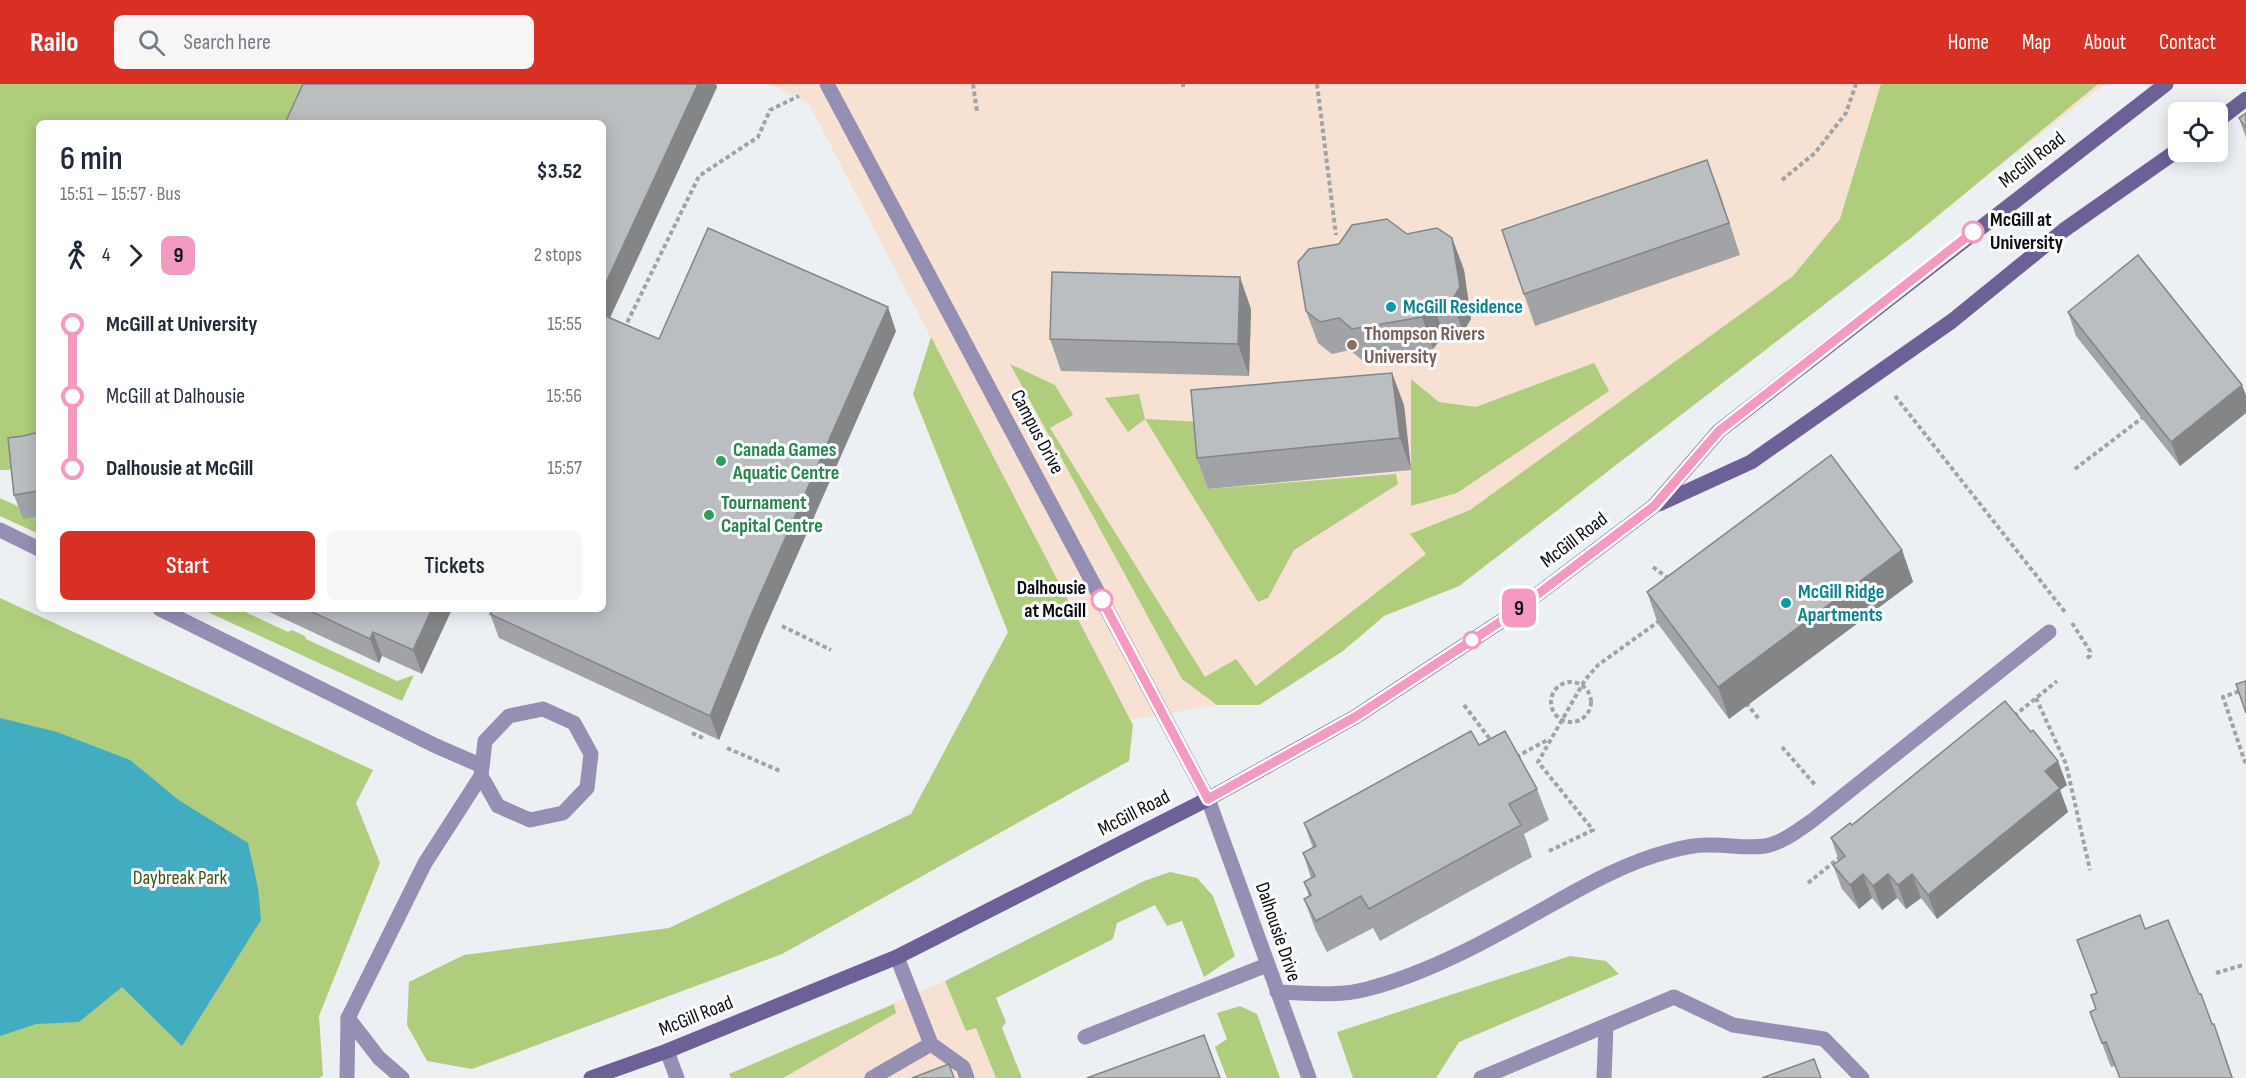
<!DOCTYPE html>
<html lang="en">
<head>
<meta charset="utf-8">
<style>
	:root { --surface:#fff; --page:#f6f6f7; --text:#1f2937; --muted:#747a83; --accent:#d93025 }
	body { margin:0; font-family:"Sofia Sans Condensed",sans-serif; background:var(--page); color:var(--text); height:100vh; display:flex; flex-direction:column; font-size:22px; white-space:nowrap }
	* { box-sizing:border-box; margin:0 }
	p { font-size:20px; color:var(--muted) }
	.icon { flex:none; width:33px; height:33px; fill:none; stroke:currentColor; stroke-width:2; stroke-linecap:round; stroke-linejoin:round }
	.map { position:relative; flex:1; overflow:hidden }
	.sheet { position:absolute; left:36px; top:36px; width:570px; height:492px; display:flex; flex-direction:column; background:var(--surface); border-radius:9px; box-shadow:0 3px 15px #0003 }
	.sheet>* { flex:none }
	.badge { padding:0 12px; border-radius:9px; font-size:21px; line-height:39px }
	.controls { position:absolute; left:2168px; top:18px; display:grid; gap:12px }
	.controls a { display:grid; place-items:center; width:60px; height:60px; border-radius:9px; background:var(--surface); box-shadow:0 3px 15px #0003; font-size:30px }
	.map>.badge { position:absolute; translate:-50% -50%; box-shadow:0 0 0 3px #fff }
	.legs { display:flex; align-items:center; gap:9px; height:66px; padding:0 24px; font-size:20px }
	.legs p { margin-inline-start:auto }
	.headline { display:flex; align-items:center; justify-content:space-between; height:102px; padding:0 24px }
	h1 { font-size:33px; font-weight:600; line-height:45px }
	.action { display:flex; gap:12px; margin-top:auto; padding:12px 24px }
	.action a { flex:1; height:69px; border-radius:9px; background:var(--accent); color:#fff; font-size:24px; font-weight:600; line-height:69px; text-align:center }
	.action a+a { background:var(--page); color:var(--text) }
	ul { padding:0 24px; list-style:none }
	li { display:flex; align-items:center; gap:21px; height:72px; font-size:22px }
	li i { display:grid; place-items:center; width:9px; height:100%; margin:0 8px; background:currentColor }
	li i::after { content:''; width:15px; height:15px; margin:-8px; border:4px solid; border-radius:50%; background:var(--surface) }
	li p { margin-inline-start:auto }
	li:first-child i { background:linear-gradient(#0000 50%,currentColor 0) }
	li:last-child i { background:linear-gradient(currentColor 50%,#0000 0) }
	header { display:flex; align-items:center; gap:36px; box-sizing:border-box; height:84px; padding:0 30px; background:var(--accent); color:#fff }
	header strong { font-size:28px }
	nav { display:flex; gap:33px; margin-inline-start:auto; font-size:21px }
	.search { width:420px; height:54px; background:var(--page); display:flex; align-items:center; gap:15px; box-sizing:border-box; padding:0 21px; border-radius:9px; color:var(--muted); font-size:22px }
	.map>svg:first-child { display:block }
	.education { fill:#f6e1d3 }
	.green { fill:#afcd7c }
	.water { fill:#42acc0 }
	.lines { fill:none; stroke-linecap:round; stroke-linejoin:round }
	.path { stroke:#a1a3a6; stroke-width:4; stroke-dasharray:4.5 3; stroke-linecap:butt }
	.service { stroke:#968fb4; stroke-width:15 }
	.minor { stroke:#968fb4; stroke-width:15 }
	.tertiary { stroke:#968fb4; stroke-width:15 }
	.secondary { stroke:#6c6096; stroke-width:15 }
	.wall { fill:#a1a3a6 }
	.shaded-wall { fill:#838587 }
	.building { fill:#bbbec1; stroke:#838587; stroke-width:1.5 }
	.line-1-casing { stroke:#fff; stroke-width:14 }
	.line-1 { stroke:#f49ac1; stroke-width:9 }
	.stop-1-dot { fill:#fff; stroke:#f49ac1; stroke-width:3 }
	.culture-dot { fill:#0f9aa8; stroke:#fbfdff; stroke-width:2 }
	.education-dot { fill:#8d6e63; stroke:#fbfdff; stroke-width:2 }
	.leisure-dot { fill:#2e9e5b; stroke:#fbfdff; stroke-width:2 }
	.labels { text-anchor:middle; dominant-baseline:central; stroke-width:6; stroke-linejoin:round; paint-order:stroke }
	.street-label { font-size:20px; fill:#0b0c0d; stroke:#fbfdff }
	.stop-label { font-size:20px; font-weight:bold; fill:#0b0c0d; stroke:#fbfdff; text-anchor:start }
	.culture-label { font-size:20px; font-weight:bold; fill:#0d838f; stroke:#fbfdff; text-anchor:start }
	.education-label { font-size:20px; font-weight:bold; fill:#785e54; stroke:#fbfdff; text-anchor:start }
	.leisure-label { font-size:20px; font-weight:bold; fill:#27864d; stroke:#fbfdff; text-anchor:start }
	.park-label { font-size:20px; fill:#3e5210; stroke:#fbfdff }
</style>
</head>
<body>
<header>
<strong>Railo</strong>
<div class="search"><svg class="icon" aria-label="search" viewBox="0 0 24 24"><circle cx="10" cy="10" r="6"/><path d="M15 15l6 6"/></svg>Search here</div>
<nav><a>Home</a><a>Map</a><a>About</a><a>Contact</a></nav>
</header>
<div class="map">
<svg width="2246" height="994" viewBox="0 0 2246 994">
	<rect width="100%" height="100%" fill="#edf0f3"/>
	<!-- education -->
	<g class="education">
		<path d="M771,0H2105L1459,502L1384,532L1343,567L1259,621H1217L1130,636L809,20Z"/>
		<path d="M945,897L966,947L976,943L996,994H731L729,990Z"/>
	</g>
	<!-- green -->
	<g class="green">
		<path d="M0,0H318L300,39H39V371C26,380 16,387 0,386Z"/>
		<path d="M1881,0H2098L1912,153L1459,502L1384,532L1343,567L1259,621H1217L1182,595L1010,280L1055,301L1073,331L1050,344L1205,593L1236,575L1256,602L1426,470L1410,450L1470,426L1793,192L1840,135Z"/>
		<path d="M931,253L1133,641L1129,677L782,870L472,985L427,977L407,941L409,898L464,871L669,844L911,730L1008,548L913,310Z"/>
		<path d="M1594,279L1609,307L1457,409L1411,422V295L1439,318L1476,323Z"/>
		<path d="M1139,310L1145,335L1203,338L1208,405L1396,390L1398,400L1294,466L1268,514L1258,518L1145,335L1128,348L1105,314Z"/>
		<path d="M0,414L39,432V450L0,432Z"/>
		<path d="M0,514L373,686L356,719L380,779L319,932L323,992L318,994H0Z"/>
		<path d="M201,525H239L288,548L292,546L305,552L306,555L397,597L414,591L402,617Z"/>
		<path d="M1170,788L1197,794L1213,812L1235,872L1204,893L1182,837L1167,842L1155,821L1117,839L1113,855L996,914L1006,938L1002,944L1022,994H996L976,944L966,947L945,897L1144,797Z"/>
		<path d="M1570,872L1606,877L1619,890L1459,958L1436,994H1353L1337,948Z"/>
		<path d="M894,920L896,929L783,994H731L729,990Z"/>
		<path d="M1240,922L1257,930L1280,994H1227L1215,963L1227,955L1217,929Z"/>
	</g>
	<!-- water -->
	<path class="water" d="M0,634L57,648L130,676L180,717L248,759L258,804L261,836L182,962L122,903L79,938L36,940L0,952Z"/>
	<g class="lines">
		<!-- path -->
		<g class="path">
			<path d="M973,0L977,28"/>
			<path d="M1183,0V3"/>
			<path d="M1317,0L1336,151"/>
			<path d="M1782,96L1815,69L1846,29L1856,0"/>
			<path d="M624,245L699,92L758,53L770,26L799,12"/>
			<path d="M1895,312L2065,528"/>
			<path d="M2075,385L2142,334"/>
			<path d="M1653,483L1669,495"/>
			<path d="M2072,539L2090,567V572L2085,575"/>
			<path d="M782,542L831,566"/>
			<circle cx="1571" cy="618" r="20"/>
			<path d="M2246,605L2223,613L2246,681"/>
			<path d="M2036,614L2066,680L2090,786"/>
			<path d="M1746,619L1759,635"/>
			<path d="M1464,621L1493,659"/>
			<path d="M2014,632L2057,597"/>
			<path d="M692,649L705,655"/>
			<path d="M1782,663L1816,702"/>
			<path d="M727,664L780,687"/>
			<path d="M1516,673L1549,655"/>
			<path d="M1549,767L1593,746L1538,678L1585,596L1598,581L1662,535"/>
			<path d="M1808,799L1840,773"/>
			<path d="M2216,889L2243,881"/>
		</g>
		<!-- service -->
		<g class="service">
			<path d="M0,446L39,465"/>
			<path d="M160,525L436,662L482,682"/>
			<path d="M897,873L931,960L963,983L967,994"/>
			<path d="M1277,908C1307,909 1338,913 1367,905C1430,889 1494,853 1549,822C1588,800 1627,778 1670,767C1681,764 1694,761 1706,761C1726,760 1745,765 1765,762C1782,759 1799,746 1813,736L2049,548"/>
			<path d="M348,934L379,974L402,994"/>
			<path d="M1085,953L1267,881"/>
			<path d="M667,967L677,994"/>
			<path d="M347,994L348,934L425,779L481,692L485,657L509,632L543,625L574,639L591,670L587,704L563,729L530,736L498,722L481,692"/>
			<path d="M872,994L931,960"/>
			<path d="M1481,994L1674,913L1733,941L1824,955L1862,994"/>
			<path d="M1604,994L1606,942"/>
		</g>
		<!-- minor -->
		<path class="minor" d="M827,0L1208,715"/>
		<!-- tertiary -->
		<path class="tertiary" d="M1208,715L1309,994"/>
		<!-- secondary -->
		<g class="secondary">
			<path d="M2217,37L2246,15"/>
			<path d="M1659,420L1751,378L1952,237L2064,146L2178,66"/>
			<path d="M591,994L667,967L897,873L1208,715L1355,633L1509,532L1654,422L1719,347L2166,0"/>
		</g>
	</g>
	<!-- wall -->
	<g class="wall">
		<path d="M303,0H716L717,3L610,234L659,255L896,247L761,553L719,656L499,554L490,530L603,525Z"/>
		<path d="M2246,29V54L2239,34Z"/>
		<path d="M1719,108L1740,171L1535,242L1524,210Z"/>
		<path d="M1407,150L1452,154L1464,186L1471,235L1463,248L1444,251L1433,265L1363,277L1350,266L1332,270L1318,259L1306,227Z"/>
		<path d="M1251,225L1249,292L1061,287L1050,255Z"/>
		<path d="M2068,228L2246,311V329L2180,382L2076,252Z"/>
		<path d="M1404,321L1411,386L1208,405L1197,374Z"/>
		<path d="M39,348V432L23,435L14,411L23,352Z"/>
		<path d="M1902,466L1913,498L1729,635L1658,540L1647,508Z"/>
		<path d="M263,525H452L422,590L382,572L379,579Z"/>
		<path d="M1479,661L1537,705L1549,736L1524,750L1532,773L1380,857L1373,844L1327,868L1316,847L1304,815L1309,812L1304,798L1311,794L1303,769L1313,764L1304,739Z"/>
		<path d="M2067,701L2060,706L2068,728L1937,835L1921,814L1906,825L1897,814L1882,826L1872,814L1859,825L1842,805L1833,781L1839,777L1831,754L1852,741Z"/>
		<path d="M2145,845L2199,910L2212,940H2214L2233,994H2120L2115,982L2111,983L2090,928L2096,925L2097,909L2077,856Z"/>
	</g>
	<!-- shaded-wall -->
	<g class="shaded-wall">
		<path d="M698,0H716L717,3L603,248V205Z"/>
		<path d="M1707,76L1719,108L1740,171L1729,139Z"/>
		<path d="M1452,154L1464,186L1471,235L1463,248L1452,216Z"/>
		<path d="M1240,193L1251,225L1249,292L1238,260Z"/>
		<path d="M1432,219L1444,251L1433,265L1422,233Z"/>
		<path d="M888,223L896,247L761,553L719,656L710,632L752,529Z"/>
		<path d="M1392,289L1404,321L1411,386L1400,354Z"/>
		<path d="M2242,301L2246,311V329L2180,382L2171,358Z"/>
		<path d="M1902,466L1913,498L1729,635L1718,603Z"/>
		<path d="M432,525H452L422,590L413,566Z"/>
		<path d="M373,548L382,572L379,579L370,555Z"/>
		<path d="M2058,677L2067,701L2060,706L2068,728L1937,835L1928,811L2045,687Z"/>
		<path d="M1863,790L1872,814L1859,825L1850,801Z"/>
		<path d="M1888,790L1897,814L1882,826L1873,802Z"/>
		<path d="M1912,790L1921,814L1906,825L1898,801Z"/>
	</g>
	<!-- building -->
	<g class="building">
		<path d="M303,0H698L603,205V39H285Z"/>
		<path d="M2246,29V44L2239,34Z"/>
		<path d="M1707,76L1729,139L1524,210L1502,146Z"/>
		<path d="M1387,135L1407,150L1437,144L1452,154L1460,203L1452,216L1432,219L1422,233L1352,245L1339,234L1320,238L1306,227L1298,178L1309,165L1339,160L1352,141Z"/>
		<path d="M708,144L888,223L752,529L710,632L490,530L493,525H603V231L659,255Z"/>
		<path d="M2138,171L2242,301L2171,358L2068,228Z"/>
		<path d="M1052,188L1240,193L1238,260L1050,255Z"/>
		<path d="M1392,289L1400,354L1197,374L1191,306Z"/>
		<path d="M39,348V408L37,407L14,411L8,354L23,352Z"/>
		<path d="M1831,371L1902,466L1718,603L1647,508Z"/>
		<path d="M306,525H432L413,566L373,548L370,555Z"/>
		<path d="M2246,597V629L2236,600Z"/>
		<path d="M2005,617L2031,648L2033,646L2058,677L2045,687L2060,704L1928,811L1912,790L1898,801L1888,790L1873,802L1863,790L1850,801L1833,781L1845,772L1831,754L1850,739L1852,741Z"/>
		<path d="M1471,647L1479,661L1505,647L1537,705L1509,720L1521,741L1369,825L1361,812L1316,837L1304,815L1311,811L1304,798L1315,792L1303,769L1316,762L1304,739Z"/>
		<path d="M2140,831L2145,845L2168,836L2199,910H2201L2212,940H2214L2232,994H2120L2106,958L2102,959L2090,928L2096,925L2091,911L2097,909L2077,856Z"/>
		<path d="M1204,951L1220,994H1087Z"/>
		<path d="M1814,975L1821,994H1762Z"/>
		<path d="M949,980L954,994H912Z"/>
	</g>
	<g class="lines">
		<defs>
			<path id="line-1" d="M1102,516L1208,715L1355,633L1509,532L1654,422L1719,347L1973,148"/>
		</defs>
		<!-- line-1 casing -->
		<use href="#line-1" class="line-1-casing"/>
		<!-- line-1 -->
		<use href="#line-1" class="line-1"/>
	</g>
	<!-- markers -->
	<g class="stop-1-dot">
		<circle cx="1973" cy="148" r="10"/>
		<circle cx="1102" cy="516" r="10"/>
		<circle cx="1472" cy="556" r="8"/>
	</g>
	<g class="culture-dot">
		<circle cx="1391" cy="223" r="6"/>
		<circle cx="1786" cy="519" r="6"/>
	</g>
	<circle class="education-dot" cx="1352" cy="261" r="6"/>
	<g class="leisure-dot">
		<circle cx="721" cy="377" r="6"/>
		<circle cx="709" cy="431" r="6"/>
	</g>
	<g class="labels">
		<!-- street labels -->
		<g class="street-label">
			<text transform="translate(2032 76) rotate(-38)">McGill Road</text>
			<text transform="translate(1037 348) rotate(62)">Campus Drive</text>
			<text transform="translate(1574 456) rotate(-37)">McGill Road</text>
			<text transform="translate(1134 729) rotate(-27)">McGill Road</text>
			<text transform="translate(1278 848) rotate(71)">Dalhousie Drive</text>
			<text transform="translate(696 932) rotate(-22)">McGill Road</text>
		</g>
		<!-- stop labels -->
		<g class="stop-label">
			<text x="1990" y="136">McGill at<tspan x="1990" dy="23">University</tspan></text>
			<text x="1086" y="504" text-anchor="end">Dalhousie<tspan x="1086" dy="23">at McGill</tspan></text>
		</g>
		<!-- culture labels -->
		<g class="culture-label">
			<text x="1403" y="223">McGill Residence</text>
			<text x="1798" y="508">McGill Ridge<tspan x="1798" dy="23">Apartments</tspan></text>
		</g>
		<!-- education labels -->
		<g class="education-label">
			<text x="1364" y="250">Thompson Rivers<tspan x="1364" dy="23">University</tspan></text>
		</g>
		<!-- leisure labels -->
		<g class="leisure-label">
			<text x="733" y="366">Canada Games<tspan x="733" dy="23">Aquatic Centre</tspan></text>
			<text x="721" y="419">Tournament<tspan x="721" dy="23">Capital Centre</tspan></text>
		</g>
		<!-- park labels -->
		<g class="park-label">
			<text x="180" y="794">Daybreak Park</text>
		</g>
	</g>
</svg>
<div class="controls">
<a><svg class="icon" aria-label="locate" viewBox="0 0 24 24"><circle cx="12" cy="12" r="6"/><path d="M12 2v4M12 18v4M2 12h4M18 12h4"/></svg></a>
</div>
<b class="badge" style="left:1519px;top:524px;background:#f49ac1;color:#111">9</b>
<section class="sheet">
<div class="headline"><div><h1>6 min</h1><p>15:51 – 15:57 · Bus</p></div><b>$3.52</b></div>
<div class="legs"><svg class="icon" aria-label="walk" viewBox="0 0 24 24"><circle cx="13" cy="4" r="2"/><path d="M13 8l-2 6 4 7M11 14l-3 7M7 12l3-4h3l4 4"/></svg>4<svg class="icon" aria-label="forward" viewBox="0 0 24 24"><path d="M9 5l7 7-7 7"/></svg><b class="badge" style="background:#f49ac1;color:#111">9</b><p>2 stops</p></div>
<ul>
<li><i style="color:#f49ac1"></i><b>McGill at University</b><p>15:55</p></li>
<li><i style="color:#f49ac1"></i><span>McGill at Dalhousie</span><p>15:56</p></li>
<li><i style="color:#f49ac1"></i><b>Dalhousie at McGill</b><p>15:57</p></li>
</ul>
<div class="action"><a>Start</a><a>Tickets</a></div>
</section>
</div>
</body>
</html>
